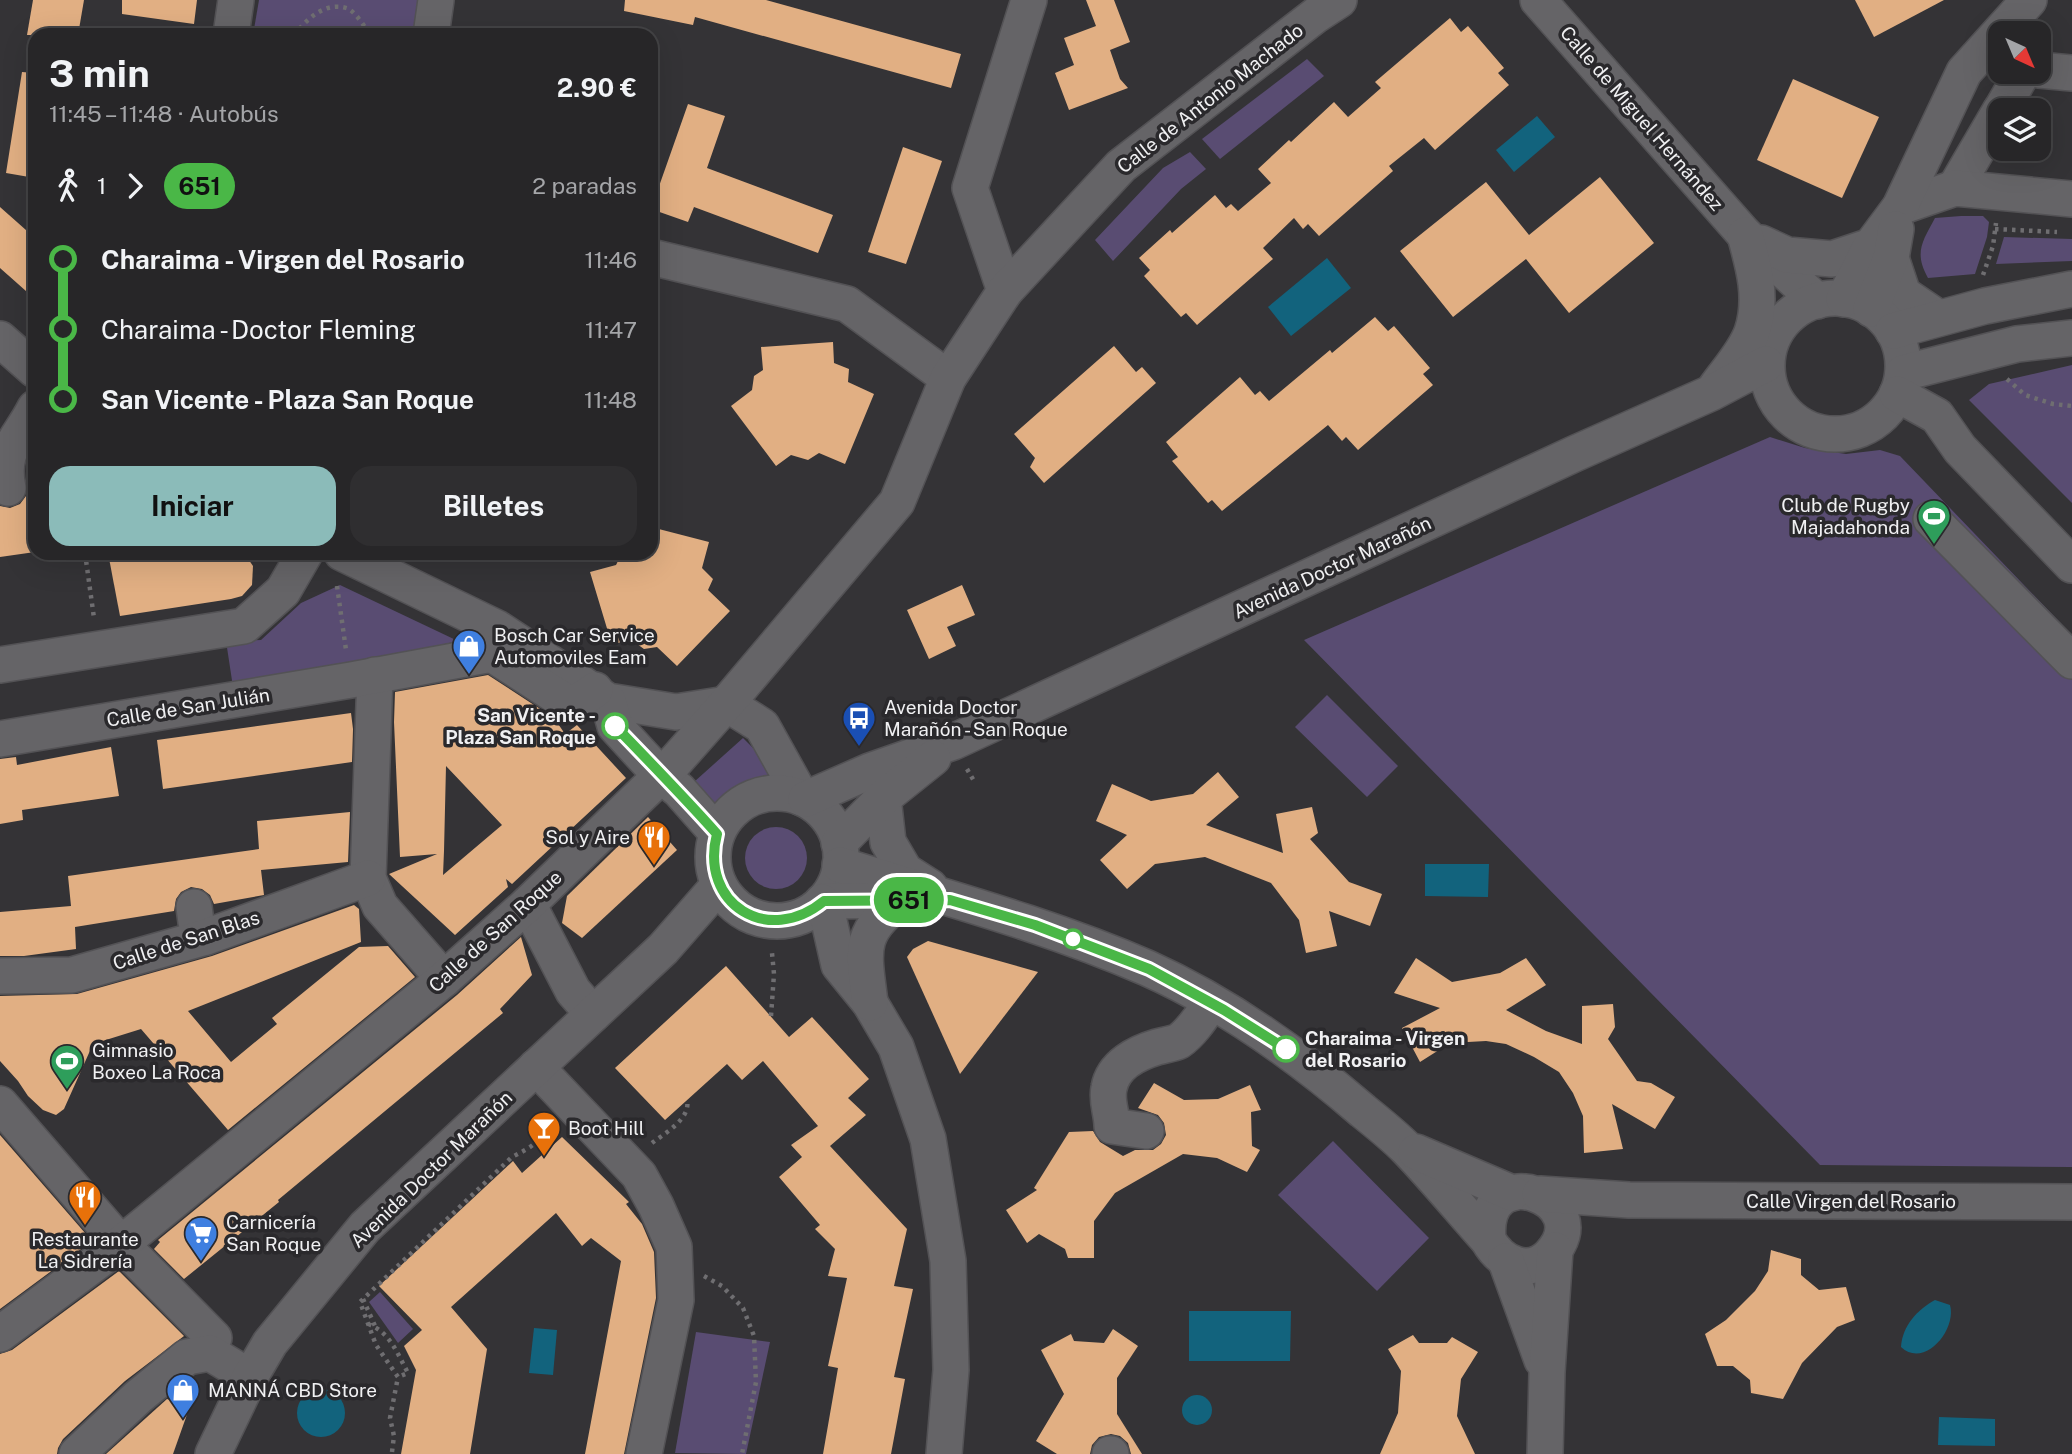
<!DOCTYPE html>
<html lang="es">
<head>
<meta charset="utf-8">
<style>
	:root { --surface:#272628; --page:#2f2e30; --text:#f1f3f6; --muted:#a4a5a8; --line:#434345; --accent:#8bbbb9 }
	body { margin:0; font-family:"Public Sans",sans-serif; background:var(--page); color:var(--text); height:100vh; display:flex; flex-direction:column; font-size:26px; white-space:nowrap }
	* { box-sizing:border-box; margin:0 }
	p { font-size:23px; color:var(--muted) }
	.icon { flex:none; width:38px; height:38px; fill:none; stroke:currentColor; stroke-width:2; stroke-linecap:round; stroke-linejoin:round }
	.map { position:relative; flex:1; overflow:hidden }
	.details { position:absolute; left:28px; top:28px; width:630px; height:532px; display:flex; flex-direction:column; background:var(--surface); border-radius:21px; box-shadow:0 7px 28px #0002,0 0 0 2px var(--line) }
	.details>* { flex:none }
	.badge { padding:0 14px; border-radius:23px; font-size:24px; line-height:46px }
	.needle { width:46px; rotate:136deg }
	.fabs { position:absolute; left:1988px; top:21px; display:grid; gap:14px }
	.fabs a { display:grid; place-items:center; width:63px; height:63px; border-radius:14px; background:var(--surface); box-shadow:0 7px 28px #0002,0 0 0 2px var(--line); font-size:35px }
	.map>.badge { position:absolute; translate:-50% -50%; box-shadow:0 0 0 4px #fff }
	.legs { display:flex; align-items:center; gap:10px; height:77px; padding:0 21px; font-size:23px }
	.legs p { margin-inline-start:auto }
	.head { display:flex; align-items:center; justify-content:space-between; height:119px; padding:0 21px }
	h1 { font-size:38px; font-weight:700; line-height:52px }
	.action { display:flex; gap:14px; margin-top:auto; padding:14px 21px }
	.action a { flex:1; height:80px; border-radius:21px; background:var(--accent); color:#111; font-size:28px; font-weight:700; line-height:80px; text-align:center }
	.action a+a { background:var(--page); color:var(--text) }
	ul { padding:0 21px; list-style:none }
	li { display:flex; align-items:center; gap:24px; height:70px; font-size:26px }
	li i { display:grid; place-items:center; width:10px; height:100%; margin:0 9px; background:currentColor }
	li i::after { content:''; width:18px; height:18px; margin:-9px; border:5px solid; border-radius:50%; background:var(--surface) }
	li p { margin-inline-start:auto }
	li:first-child i { background:linear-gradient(#0000 50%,currentColor 0) }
	li:last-child i { background:linear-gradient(currentColor 50%,#0000 0) }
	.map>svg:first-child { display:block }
	.green { fill:#594c72 }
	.water { fill:#12637d }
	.building { fill:#e1af83; fill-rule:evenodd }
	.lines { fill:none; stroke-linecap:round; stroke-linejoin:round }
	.minor-casing { stroke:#535255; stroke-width:38 }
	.path { stroke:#6f6e71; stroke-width:4.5; stroke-dasharray:3.5 5; stroke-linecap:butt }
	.minor { stroke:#656467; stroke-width:35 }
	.line-1-casing { stroke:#fff; stroke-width:16 }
	.line-1 { stroke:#4ab747; stroke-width:10 }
	.stop-1-dot { fill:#fff; stroke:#4ab747; stroke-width:3.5 }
	.labels { text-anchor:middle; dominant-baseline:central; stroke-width:7; stroke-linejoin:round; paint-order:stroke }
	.street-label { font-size:19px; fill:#f0f0f2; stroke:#2a292c }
	.poi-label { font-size:19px; fill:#f0f0f2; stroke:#2a292c; text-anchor:start }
	.stop-label { font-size:19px; font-weight:bold; fill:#f0f0f2; stroke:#2a292c; text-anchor:end }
</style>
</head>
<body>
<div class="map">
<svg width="2072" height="1454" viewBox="0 0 2072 1454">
	<rect width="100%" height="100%" fill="#343336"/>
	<!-- green -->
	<g class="green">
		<path d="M259,0H418L413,35H253Z"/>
		<path d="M1307,59L1324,76L1220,159L1202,139Z"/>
		<path d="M1190,152L1206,169L1181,189L1113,261L1095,240L1163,168Z"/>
		<path d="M1961,216H1983L1989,222L1987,237L1975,274L1928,278C1914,253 1922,242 1935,218Z"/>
		<path d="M2004,237L2072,239V261L1996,264Z"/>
		<path d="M2072,365V503L1969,400L1989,384Z"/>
		<path d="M1770,437L1805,448L1846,454L1880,450L1900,456L2072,635V1167L1820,1165L1304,640Z"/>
		<path d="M340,585L458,641L355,664L233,687L226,641L261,640L301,603Z"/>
		<path d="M1327,695L1398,766L1367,797L1295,727Z"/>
		<path d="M743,738L778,773L736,788L714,807L694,782Z"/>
		<circle cx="776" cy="858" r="31"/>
		<path d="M1333,1141L1429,1238L1377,1291L1278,1195Z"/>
		<path d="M380,1292L413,1329L398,1343L369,1302Z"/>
		<path d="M696,1332L770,1342L746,1454L675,1453Z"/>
	</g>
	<!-- water -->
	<g class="water">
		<path d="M1537,116L1555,137L1514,172L1496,150Z"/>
		<path d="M1327,258L1351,288L1291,336L1268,307Z"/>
		<path d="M1425,864H1489L1488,897L1425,896Z"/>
		<path d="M1935,1300L1950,1305C1957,1330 1924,1369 1901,1347C1902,1326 1918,1309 1935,1300Z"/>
		<path d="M1189,1311H1291L1290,1361H1189Z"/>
		<path d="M534,1328L557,1330L553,1375L529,1373Z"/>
		<circle cx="321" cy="1413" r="24"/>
		<circle cx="1197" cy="1410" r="15"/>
		<path d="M1939,1417L1995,1419V1446L1938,1445Z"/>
	</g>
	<!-- building -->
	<g class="building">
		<path d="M33,0H84L78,35H27Z"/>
		<path d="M122,0H197L194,24L122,14Z"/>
		<path d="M625,0H766L961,54L951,88L695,17L693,25L624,11Z"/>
		<path d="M1086,0H1114L1130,42L1110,50L1120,79L1128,88L1069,110L1055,73L1074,65L1064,38L1096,26Z"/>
		<path d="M1855,0H1944L1874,37Z"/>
		<path d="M1450,18L1461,32L1468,26L1504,68L1498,73L1509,85L1435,150L1424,138L1389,166L1393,171L1319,236L1308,224L1303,229L1294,218L1263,248L1273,259L1197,325L1186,313L1181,317L1144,276L1150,270L1139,258L1170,230L1172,233L1215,195L1226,208L1231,204L1238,211L1271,183L1258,169L1289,140L1291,142L1334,102L1348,117L1381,88L1375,82Z"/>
		<path d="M22,72L35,73V178L6,173Z"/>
		<path d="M1793,79L1879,117L1842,198L1757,160Z"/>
		<path d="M688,104L725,116L707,168L833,215L818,253L694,207L688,222L651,209Z"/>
		<path d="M903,147L942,161L906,264L868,252Z"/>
		<path d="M1600,177L1654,243L1569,313L1526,259L1453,317L1400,251L1486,182L1529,235Z"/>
		<path d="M0,207L35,238V299L0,268Z"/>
		<path d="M1375,317L1388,331L1394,326L1430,368L1423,374L1433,385L1358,450L1346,437L1342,441L1328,425L1222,511L1212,500L1208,503L1172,461L1178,457L1166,442L1240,377L1255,395L1260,391L1269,401L1330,350L1332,353Z"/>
		<path d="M833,342L834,363L849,369L848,382L874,394L845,464L819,453L808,460L791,455L776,466L731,406L752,390L754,376L763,370L761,347Z"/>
		<path d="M1114,346L1136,372L1142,367L1156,383L1044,483L1030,467L1035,458L1014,434Z"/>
		<path d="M35,485V552L0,557V506L10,508L20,504L26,496L28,486Z"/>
		<path d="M651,527L709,542L702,568L713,579L708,590L730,611L677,666L657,647L644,649L630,639L612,645L590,572L616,565L622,553H651Z"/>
		<path d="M108,553H244L253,566L252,585L242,596L231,599L120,616Z"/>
		<path d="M962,585L975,615L947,627L956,646L929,659L907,610Z"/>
		<path d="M488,675L554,718L565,734L577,725L626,778L512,884L506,879L508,887L455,935L389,874L437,854L400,857L394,722L395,692ZM446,766L502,825L443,875L444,851Z"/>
		<path d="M351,713L353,729L352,762L163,789L157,740Z"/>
		<path d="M111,747L119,796L22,810L23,820L0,824V759L16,757L17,765Z"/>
		<path d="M1218,772L1239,797L1206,825L1283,853L1276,814L1312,807L1318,833L1310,839L1349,882L1382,894L1370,926L1329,911L1337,946L1306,953L1299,920L1271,883L1205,857L1155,864L1127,889L1100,860L1127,835L1096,821L1112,784L1151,801L1193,794Z"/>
		<path d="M350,812L348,862L261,870L264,895L214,904L210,895L202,889L191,887L181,892L176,899L174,911L75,927L76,949L24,956H0V912L71,906L68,876L259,849L257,821Z"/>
		<path d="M648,817L677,850L582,938L562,923L567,896Z"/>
		<path d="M354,905L359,909L361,942L188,1011L231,1062L277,1024L272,1018L359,947L388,946L415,977L228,1130L141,1029L93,1044L64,1109L56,1115L43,1110L28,1096L18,1081L0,1061V996L77,994L212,956Z"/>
		<path d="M521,937L532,975L500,1009L503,1013L278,1200L279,1202L184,1279L154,1249L160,1242L158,1240L457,995Z"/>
		<path d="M928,941L1038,972L960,1074L907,957L913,949Z"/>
		<path d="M1416,958L1452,982L1500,973L1526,958L1546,985L1506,1010L1546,1031L1582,1044V1006L1613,1004L1615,1027L1608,1039L1637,1081L1651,1083L1675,1097L1655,1129L1612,1104L1623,1149L1584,1153L1583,1116L1573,1093L1559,1072L1534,1057L1506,1044L1486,1041L1450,1043L1420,1062L1402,1028L1440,1008L1394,993Z"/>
		<path d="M726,966L789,1037L812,1017L869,1079L848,1098L866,1115L830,1146L907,1229L894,1286L913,1289L894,1377L905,1379L891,1454H823L838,1368L828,1366L847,1278L828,1276L835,1249L815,1229L820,1225L779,1177L802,1157L791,1145L818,1126L763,1061L742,1080L727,1064L665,1120L615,1068Z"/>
		<path d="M1154,1083L1184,1100L1218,1099L1250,1085L1261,1110L1251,1112L1252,1146L1260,1150L1247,1172L1217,1158L1183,1154L1115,1193L1094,1221V1258H1068L1065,1249L1039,1234L1027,1243L1006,1210L1037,1190L1034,1188L1069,1132L1093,1131L1100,1142L1123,1156L1135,1150H1153L1161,1144L1166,1135L1164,1123L1158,1115L1138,1108Z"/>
		<path d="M0,1135L92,1241L0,1309Z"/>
		<path d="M562,1137L629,1202L626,1204L642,1224L654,1252L656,1298L624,1454H585L621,1261L591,1238L582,1246L556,1213L451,1307L487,1349L470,1454H401L416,1370L404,1346L422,1330L379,1286L513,1161L522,1173Z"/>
		<path d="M1771,1250L1801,1259V1275L1819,1290L1846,1287L1855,1320L1837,1327L1802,1363L1783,1399L1751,1393L1750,1380L1733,1366H1717L1705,1334L1726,1320L1755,1291L1768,1271Z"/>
		<path d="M119,1271L184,1336L125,1381L63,1439L58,1448L57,1454H0V1354L12,1350Z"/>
		<path d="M1113,1329L1138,1346L1117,1378V1414L1142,1454H1131L1128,1443L1120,1436L1111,1434L1099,1437L1092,1445L1090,1454H1057L1036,1441L1064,1394L1041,1350L1071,1334L1074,1341L1104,1343Z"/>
		<path d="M1413,1335L1419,1343H1447L1452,1337L1478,1352L1461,1379L1457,1416L1475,1454H1380L1398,1413L1401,1371L1388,1349Z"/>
		<path d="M167,1399L190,1406L173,1454H106Z"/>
	</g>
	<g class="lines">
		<defs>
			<g id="minor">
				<path d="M1538,0L1745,235L1817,301"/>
				<path d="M231,35L236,0"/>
				<path d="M431,35L436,0"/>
				<path d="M2039,70L2072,73"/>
				<path d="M2001,110L2023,72"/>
				<path d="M1955,188L2000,111"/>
				<path d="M1900,207L1955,188L2072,199"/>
				<path d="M1761,243L1787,255L1832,259L1871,246"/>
				<path d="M651,257L847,304L948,378"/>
				<path d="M1891,258L1903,294L1937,317"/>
				<path d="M1005,291L970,188L1029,0"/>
				<circle cx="1835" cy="366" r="68"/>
				<path d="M1844,299L1871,246L1900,207L1964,72L2029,0"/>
				<path d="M1871,309L1891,258L1896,229"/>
				<path d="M1893,331L1985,306L2072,289"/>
				<path d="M0,339L35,370"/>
				<path d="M1903,373L2017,344L2072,338"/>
				<path d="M1716,387C1728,370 1745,352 1752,332C1763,299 1754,267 1745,235"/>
				<path d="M1897,394L1937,416L1960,449L2072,565"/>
				<path d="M8,488C0,449 19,440 35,408"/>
				<path d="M1931,519L2072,661"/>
				<path d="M342,553L497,628L608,701L676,712L727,704L762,726L802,798"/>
				<path d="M0,665L244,626L283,591L305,553"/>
				<path d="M375,675L368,878L380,906L444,979"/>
				<path d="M608,701L615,726L661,776L679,790L717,833"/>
				<path d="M0,739L351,680L492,654L572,706L595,690"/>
				<circle cx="777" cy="857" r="64"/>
				<path d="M883,798L888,842L905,871L930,887"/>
				<path d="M806,799L870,771L953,742L1574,454L1711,393L1766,364"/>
				<path d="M839,843L883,798L933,758"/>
				<path d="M840,865C943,897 1048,925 1147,968C1225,1003 1298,1055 1363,1111C1378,1123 1393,1135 1407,1149C1435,1178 1461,1210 1488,1240C1501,1263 1529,1277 1550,1255C1602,1201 1480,1152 1488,1240"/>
				<path d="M824,901L918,900"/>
				<path d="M822,902L829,921L839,965L870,1003L896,1047L928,1139L948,1261L951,1370L944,1454"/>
				<path d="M528,904L573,991L593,1014"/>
				<path d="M194,907L196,922L206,937"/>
				<path d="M0,976L72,975L206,937L368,878"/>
				<path d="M870,1003C864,952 856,933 902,900"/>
				<path d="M536,1067L639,1175L656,1206L674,1247L676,1300L644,1454"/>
				<path d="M0,1104L121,1244"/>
				<path d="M1146,1131L1112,1126C1112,1113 1106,1101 1109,1088C1113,1065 1137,1053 1157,1047C1164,1045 1173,1044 1179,1041C1192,1032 1202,1016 1211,1003"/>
				<path d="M1416,1152L1512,1193"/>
				<path d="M1540,1194L1629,1200L2072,1202"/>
				<path d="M124,1247L214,1338"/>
				<path d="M1506,1261L1542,1360"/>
				<path d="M0,1334L121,1244L444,979L528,904L672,765L733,696L897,502L948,378L1005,291L1121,166L1316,15L1339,0"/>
				<path d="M77,1454L138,1397L187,1357L210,1353L250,1377"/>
				<path d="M213,1454L250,1377L270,1343L365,1227L663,949L719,885"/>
				<path d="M1110,1454H1111"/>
				<path d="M1545,1454L1547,1372L1555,1250"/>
			</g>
		</defs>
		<!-- minor casing -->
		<use href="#minor" class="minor-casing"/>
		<!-- path -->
		<g class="path">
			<path d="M294,35C307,19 326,0 349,9C357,14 365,28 371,35"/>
			<path d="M1995,229L2057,232"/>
			<path d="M1983,275L1993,246L1996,223"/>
			<path d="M2007,379L2025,395L2053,404L2072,406"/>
			<path d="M85,553L94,618"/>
			<path d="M337,586L346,650"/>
			<path d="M967,769L974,781"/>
			<path d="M771,1016L774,974L772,953"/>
			<path d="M652,1143C665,1133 691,1119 687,1100"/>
			<path d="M704,1276L722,1286L743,1308L754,1336L756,1382L742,1454"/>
			<path d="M363,1299L375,1326"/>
			<path d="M368,1324C390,1332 397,1353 408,1373L398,1377"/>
			<path d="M392,1452L394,1436L390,1418L398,1377L376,1345L360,1302L512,1157C529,1148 545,1142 544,1120"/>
		</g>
		<!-- minor -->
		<use href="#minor" class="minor"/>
	</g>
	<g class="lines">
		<defs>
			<path id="line-1" d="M615,726C650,762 684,797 717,834C699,904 768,947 824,901L950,900L1035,925L1149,969L1224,1010L1286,1049"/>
		</defs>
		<!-- line-1 casing -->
		<use href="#line-1" class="line-1-casing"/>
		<!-- line-1 -->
		<use href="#line-1" class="line-1"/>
	</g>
	<!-- icons -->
	<defs>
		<symbol id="stadium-pin" viewBox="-11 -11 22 30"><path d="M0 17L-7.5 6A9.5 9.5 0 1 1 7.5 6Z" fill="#2e9e5b" stroke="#2a292c"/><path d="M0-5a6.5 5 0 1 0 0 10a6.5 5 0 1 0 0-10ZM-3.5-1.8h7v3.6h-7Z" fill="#fff"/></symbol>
		<symbol id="shop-pin" viewBox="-11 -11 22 30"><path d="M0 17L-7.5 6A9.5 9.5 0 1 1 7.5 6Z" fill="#3f7fe0" stroke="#2a292c"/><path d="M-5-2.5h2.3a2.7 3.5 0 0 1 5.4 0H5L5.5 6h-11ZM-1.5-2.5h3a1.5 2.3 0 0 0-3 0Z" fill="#fff"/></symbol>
		<symbol id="bus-pin" viewBox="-11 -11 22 30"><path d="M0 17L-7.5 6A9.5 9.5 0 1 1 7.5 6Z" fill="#1a4fb4" stroke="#2a292c"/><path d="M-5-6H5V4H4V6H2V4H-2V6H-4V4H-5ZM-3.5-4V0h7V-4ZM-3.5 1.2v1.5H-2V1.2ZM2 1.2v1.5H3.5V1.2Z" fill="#fff"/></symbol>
		<symbol id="restaurant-pin" viewBox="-11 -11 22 30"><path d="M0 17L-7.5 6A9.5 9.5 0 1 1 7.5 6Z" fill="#e8710a" stroke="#2a292c"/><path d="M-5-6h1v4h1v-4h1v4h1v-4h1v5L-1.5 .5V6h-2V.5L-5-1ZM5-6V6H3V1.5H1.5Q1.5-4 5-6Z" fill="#fff"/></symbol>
		<symbol id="bar-pin" viewBox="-11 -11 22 30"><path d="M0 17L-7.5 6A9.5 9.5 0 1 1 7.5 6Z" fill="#e8710a" stroke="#2a292c"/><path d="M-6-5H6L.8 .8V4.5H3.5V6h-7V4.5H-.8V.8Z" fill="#fff"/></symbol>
		<symbol id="supermarket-pin" viewBox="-11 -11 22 30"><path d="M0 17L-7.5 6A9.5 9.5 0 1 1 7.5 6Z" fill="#3f7fe0" stroke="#2a292c"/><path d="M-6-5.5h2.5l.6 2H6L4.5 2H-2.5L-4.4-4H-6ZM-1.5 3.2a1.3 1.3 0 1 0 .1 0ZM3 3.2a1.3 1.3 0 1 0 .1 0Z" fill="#fff"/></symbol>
	</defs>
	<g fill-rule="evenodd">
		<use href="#stadium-pin" x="1915" y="497" width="38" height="52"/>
		<use href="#shop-pin" x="450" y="627" width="38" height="52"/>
		<use href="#bus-pin" x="840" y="699" width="38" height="52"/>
		<use href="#restaurant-pin" x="635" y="818" width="38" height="52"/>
		<use href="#stadium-pin" x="48" y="1042" width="38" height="52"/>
		<use href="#bar-pin" x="525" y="1109" width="38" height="52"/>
		<use href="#restaurant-pin" x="66" y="1178" width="38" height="52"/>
		<use href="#supermarket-pin" x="182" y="1214" width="38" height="52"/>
		<use href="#shop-pin" x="164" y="1371" width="38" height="52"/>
	</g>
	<!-- markers -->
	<g class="stop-1-dot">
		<circle cx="615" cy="726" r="12"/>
		<circle cx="1073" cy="939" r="9"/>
		<circle cx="1286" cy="1049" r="12"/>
	</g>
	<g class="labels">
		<!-- street labels -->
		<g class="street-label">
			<text transform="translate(1210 98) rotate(-38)">Calle de Antonio Machado</text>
			<text transform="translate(1642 118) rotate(49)">Calle de Miguel Hernández</text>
			<text transform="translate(1332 567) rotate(-25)">Avenida Doctor Marañón</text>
			<text transform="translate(188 707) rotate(-9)">Calle de San Julián</text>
			<text transform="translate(495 931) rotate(-42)">Calle de San Roque</text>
			<text transform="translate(186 940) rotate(-18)">Calle de San Blas</text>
			<text transform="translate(431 1169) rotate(-44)">Avenida Doctor Marañón</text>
			<text x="1851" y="1201">Calle Virgen del Rosario</text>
		</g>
		<!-- poi labels -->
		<g class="poi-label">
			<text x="1910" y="505" text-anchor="end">Club de Rugby<tspan x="1910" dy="22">Majadahonda</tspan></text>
			<text x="494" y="635">Bosch Car Service<tspan x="494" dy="22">Automoviles Eam</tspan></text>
			<text x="884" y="707">Avenida Doctor<tspan x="884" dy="22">Marañón - San Roque</tspan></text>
			<text x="630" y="837" text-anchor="end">Sol y Aire</text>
			<text x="92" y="1050">Gimnasio<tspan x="92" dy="22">Boxeo La Roca</tspan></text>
			<text x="568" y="1128">Boot Hill</text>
			<text x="226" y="1222">Carnicería<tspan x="226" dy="22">San Roque</tspan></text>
			<text x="85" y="1239" text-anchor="middle">Restaurante<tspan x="85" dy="22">La Sidrería</tspan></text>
			<text x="208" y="1390">MANNÁ CBD Store</text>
		</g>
		<!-- stop labels -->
		<g class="stop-label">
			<text x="596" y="715">San Vicente -<tspan x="596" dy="22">Plaza San Roque</tspan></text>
			<text x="1305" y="1038" text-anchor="start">Charaima - Virgen<tspan x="1305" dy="22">del Rosario</tspan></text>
		</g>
	</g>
</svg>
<div class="fabs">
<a><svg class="needle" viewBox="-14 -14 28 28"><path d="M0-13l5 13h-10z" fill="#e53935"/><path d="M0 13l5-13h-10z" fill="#a4a5a8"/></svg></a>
<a><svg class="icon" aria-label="layers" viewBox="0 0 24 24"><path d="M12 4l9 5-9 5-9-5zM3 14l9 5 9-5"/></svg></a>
</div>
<b class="badge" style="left:909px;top:900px;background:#4ab747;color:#111">651</b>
<section class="details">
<div class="head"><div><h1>3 min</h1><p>11:45 – 11:48 · Autobús</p></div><b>2.90 €</b></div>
<div class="legs"><svg class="icon" aria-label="walk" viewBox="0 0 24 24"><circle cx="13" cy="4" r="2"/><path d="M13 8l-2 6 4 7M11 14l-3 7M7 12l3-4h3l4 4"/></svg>1<svg class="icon" aria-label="forward" viewBox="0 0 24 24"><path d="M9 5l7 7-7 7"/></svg><b class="badge" style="background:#4ab747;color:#111">651</b><p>2 paradas</p></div>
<ul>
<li><i style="color:#4ab747"></i><b>Charaima - Virgen del Rosario</b><p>11:46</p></li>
<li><i style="color:#4ab747"></i><span>Charaima - Doctor Fleming</span><p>11:47</p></li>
<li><i style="color:#4ab747"></i><b>San Vicente - Plaza San Roque</b><p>11:48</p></li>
</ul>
<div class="action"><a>Iniciar</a><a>Billetes</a></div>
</section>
</div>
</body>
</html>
